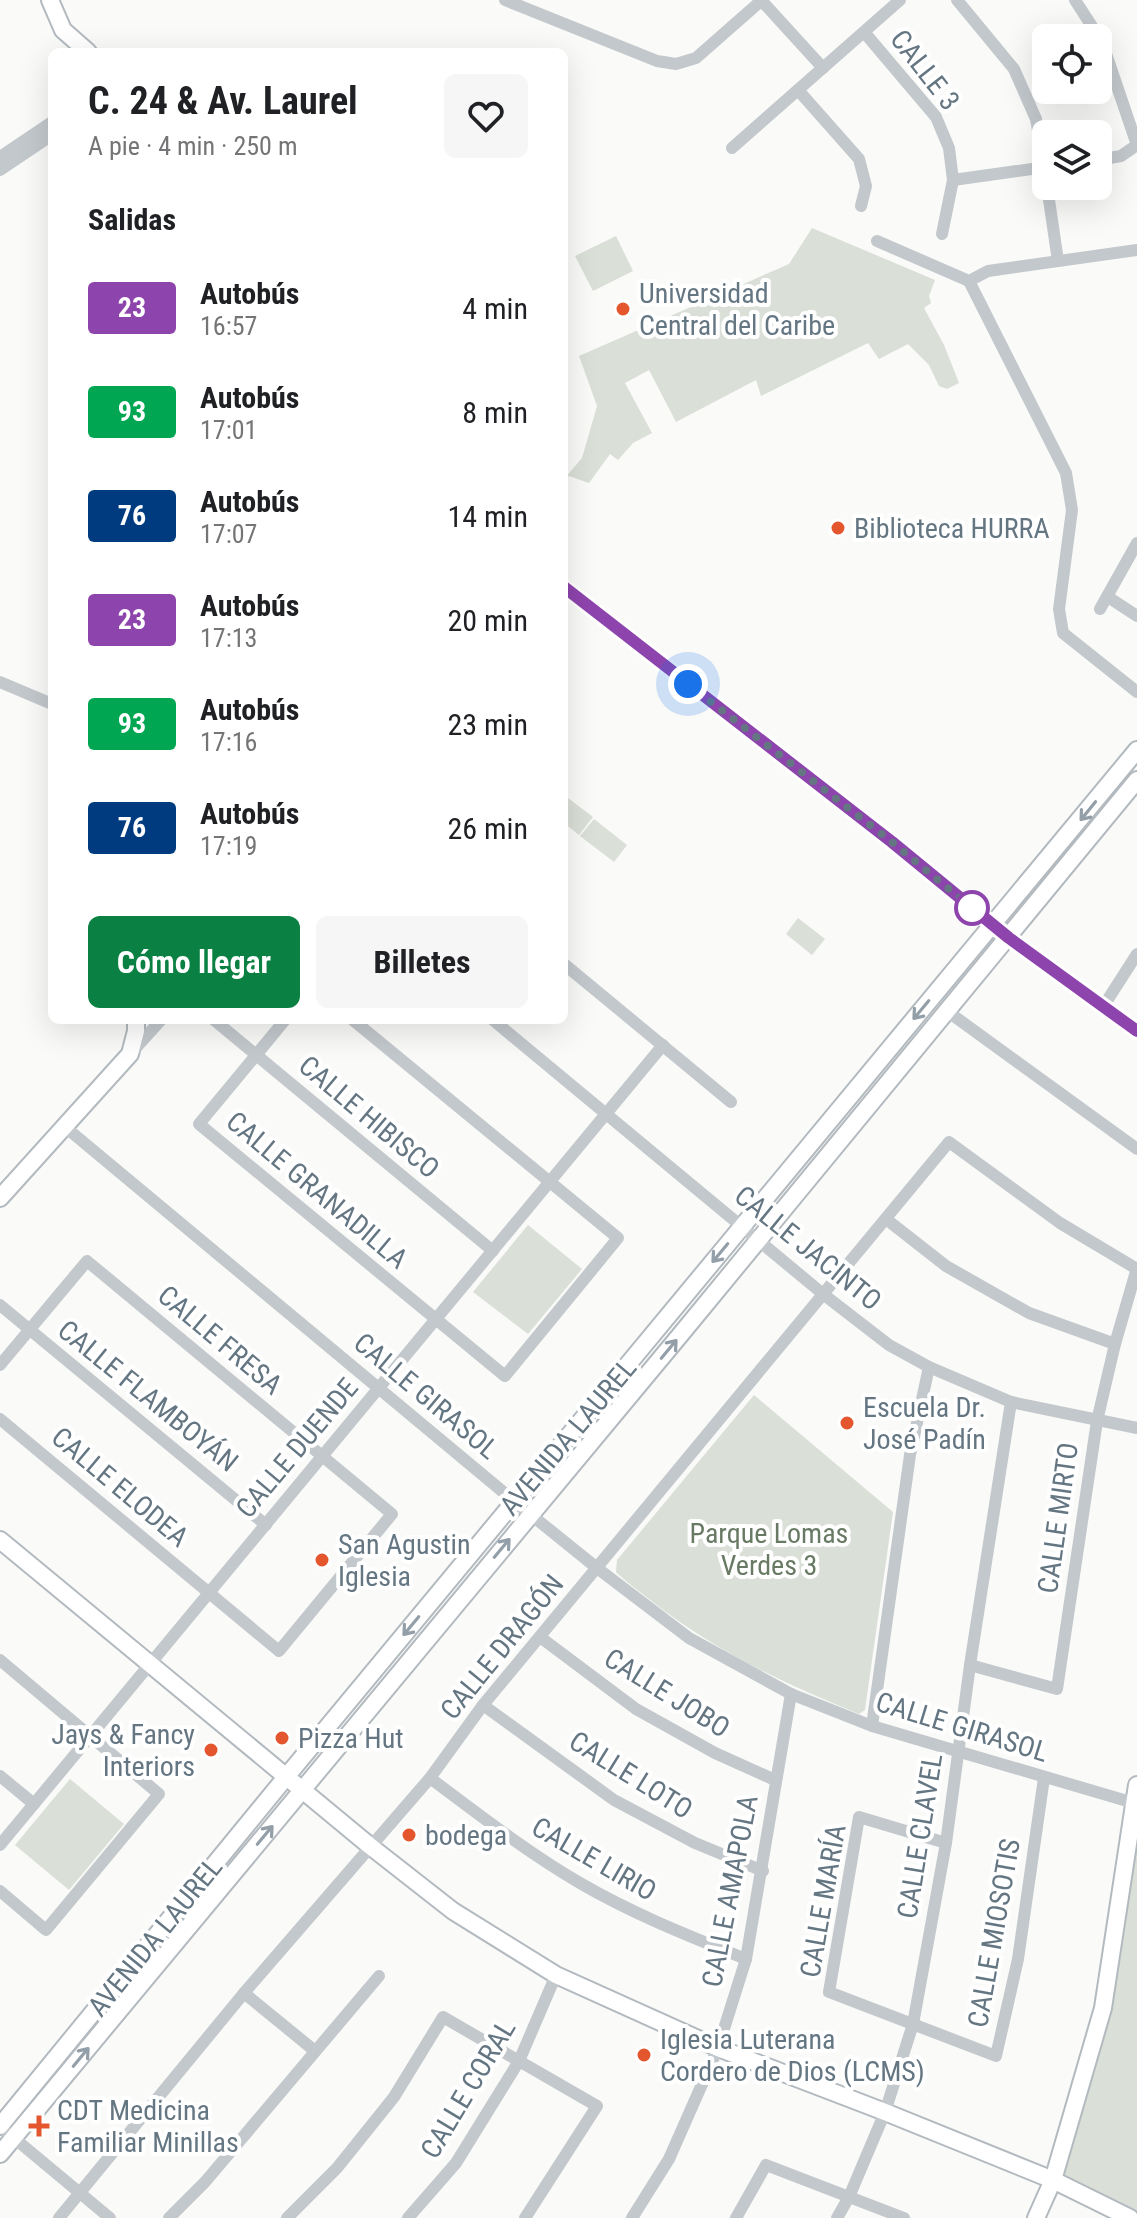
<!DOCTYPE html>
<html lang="es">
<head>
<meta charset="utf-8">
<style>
	:root { --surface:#fff; --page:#f6f6f6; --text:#202124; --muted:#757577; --accent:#0b8043 }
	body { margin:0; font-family:"Roboto Condensed",sans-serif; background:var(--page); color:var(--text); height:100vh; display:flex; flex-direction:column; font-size:30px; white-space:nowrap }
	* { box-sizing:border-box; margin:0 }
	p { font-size:26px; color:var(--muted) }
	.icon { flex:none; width:44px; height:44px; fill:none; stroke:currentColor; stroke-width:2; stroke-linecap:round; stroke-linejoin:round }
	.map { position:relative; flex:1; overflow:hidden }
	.side { position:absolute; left:48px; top:48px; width:520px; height:976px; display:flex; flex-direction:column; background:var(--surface); border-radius:12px; box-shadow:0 8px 32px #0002 }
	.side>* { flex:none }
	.badge { padding:0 16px; border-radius:6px; font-size:28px; line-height:52px }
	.tools { position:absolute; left:1032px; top:24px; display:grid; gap:16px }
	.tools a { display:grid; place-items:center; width:80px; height:80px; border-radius:12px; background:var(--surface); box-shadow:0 8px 32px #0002; font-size:40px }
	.you { position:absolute; width:40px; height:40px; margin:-20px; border:6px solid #fff; border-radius:50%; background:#1a73e8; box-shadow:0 0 0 12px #1a73e833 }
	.map>.badge { position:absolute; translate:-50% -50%; box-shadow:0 0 0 4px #fff }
	h2 { padding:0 40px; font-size:30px; line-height:72px }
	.round { display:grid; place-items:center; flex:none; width:84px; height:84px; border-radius:12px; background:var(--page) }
	.overview { display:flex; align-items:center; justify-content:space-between; height:136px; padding:0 40px }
	h1 { font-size:38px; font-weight:700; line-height:60px }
	.cta { display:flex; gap:16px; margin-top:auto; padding:16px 40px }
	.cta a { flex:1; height:92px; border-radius:12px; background:var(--accent); color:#fff; font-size:32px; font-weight:700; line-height:92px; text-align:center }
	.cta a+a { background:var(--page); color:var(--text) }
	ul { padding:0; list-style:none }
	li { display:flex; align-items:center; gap:24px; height:104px; padding:0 40px }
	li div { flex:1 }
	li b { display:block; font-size:30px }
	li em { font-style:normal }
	li .badge { min-width:88px; font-weight:700; text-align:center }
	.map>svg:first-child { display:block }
	.green { fill:#dadfd7 }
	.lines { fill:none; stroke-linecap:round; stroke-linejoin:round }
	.secondary-casing { stroke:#b3babf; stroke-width:20 }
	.street { stroke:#c3c8cc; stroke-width:12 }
	.secondary { stroke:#fff; stroke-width:16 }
	.oneway { stroke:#939fa8 }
	.line-casing { stroke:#fff; stroke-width:18 }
	.line { stroke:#8e44ad; stroke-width:12 }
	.walk { stroke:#657683; stroke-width:8; stroke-dasharray:0 14.4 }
	.poi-dot { fill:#e4572e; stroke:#fff; stroke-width:3 }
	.stop-dot { fill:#fff; stroke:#8e44ad; stroke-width:4 }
	.labels { text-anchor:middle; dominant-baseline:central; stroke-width:8; stroke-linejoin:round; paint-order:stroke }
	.street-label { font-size:28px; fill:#657683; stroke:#fff }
	.poi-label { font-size:28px; fill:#657683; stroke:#fff; text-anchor:start }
	.park-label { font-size:28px; fill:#687a64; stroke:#fff }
</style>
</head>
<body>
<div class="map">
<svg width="1137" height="2218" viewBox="0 0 1137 2218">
	<rect width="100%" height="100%" fill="#fafaf8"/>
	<!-- green -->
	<g class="green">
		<path d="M812,228L935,280L929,296L931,303L924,308L944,345L959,383L947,389L939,386L929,365L908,344L879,359L868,343L761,396L756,380L676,422L649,370L625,383L652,433L633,443L618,460L610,454L589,483L569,476L564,483V479L582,458L597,406L579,356L789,264Z"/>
		<path d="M616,236L633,271L593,291L575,256Z"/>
		<path d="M564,795L593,817L579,835L564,823Z"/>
		<path d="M594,819L627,845L614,862L580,836Z"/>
		<path d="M798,918L825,939L812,955L786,934Z"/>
		<path d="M528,1225L582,1269L528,1334L473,1292Z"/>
		<path d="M754,1395L893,1512L865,1710L859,1714C786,1685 716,1651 654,1603C642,1593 627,1583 616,1572L617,1560Z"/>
		<path d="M70,1779L124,1824L69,1890L15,1845Z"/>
		<path d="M1137,1785V2218L1053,2180L1103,2008Z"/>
	</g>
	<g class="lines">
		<defs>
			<g id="secondary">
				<path d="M50,0L63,30L88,52"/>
				<path d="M0,1198L130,1054L136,1031V1020"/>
				<path d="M0,1540L370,1846L453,1911L556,1975L718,2048L885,2112L1053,2180L1130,2218"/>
				<path d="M0,2126L286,1777L1137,750"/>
				<path d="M0,2154L681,1334L1137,780"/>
				<path d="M1036,2218L1053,2180L1103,2008L1137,1785"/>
			</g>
		</defs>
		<!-- secondary casing -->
		<use href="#secondary" class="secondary-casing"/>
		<!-- street -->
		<g class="street">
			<path d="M505,0L657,61L676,64L696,58L762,0"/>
			<path d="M761,0L823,68"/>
			<path d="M957,0L1014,69L1036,119L1046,177"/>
			<path d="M1075,0L1102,42L1137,145L1121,156L1098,160"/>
			<path d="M864,32L936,117L949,148L953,180L942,234"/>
			<path d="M798,90L859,159L866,186L861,206"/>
			<path d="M732,148L900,0"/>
			<path d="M0,157L52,122"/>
			<path d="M0,170L52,135"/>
			<path d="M953,180L1046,167"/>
			<path d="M1047,186L1058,261"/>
			<path d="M877,241L969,281L988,271L1137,250"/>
			<path d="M969,281L1066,473L1072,510L1059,609L1063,633L1137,692"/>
			<path d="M564,587L892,842L1009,938L1137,1031"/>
			<path d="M1108,597L1137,616"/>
			<path d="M1100,609L1137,543"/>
			<path d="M0,682L52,704"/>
			<path d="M564,964L731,1102"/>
			<path d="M1103,1007L1137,954"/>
			<path d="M947,1011L1137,1149"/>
			<path d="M214,1020L493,1251"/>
			<path d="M285,1020L199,1124L505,1376L618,1238L353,1020"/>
			<path d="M493,1020L823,1294L889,1345L929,1367L1011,1402L1137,1428"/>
			<path d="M132,1052L161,1020"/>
			<path d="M64,1126L514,1501L597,1568L689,1638L791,1694L872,1726L1134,1803"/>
			<path d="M886,1219L946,1266L1029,1313L1115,1344"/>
			<path d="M0,1305L266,1525"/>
			<path d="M0,1365L87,1261L392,1514L279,1651L0,1419"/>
			<path d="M540,1637L636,1709L715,1753L775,1780"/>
			<path d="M0,1660L159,1794L46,1930L0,1891"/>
			<path d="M970,1665L1057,1689L1097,1421L1115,1344L1137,1268"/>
			<path d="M483,1705L614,1800L695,1843L763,1871"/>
			<path d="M872,1726L910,1455L929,1367"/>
			<path d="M0,1776L34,1804"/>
			<path d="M430,1778C478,1814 527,1852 580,1883C633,1914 689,1936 746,1959"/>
			<path d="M946,1843L859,1817L829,1992L996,2056L1018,1959L1044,1778"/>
			<path d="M0,1845L663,1045"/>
			<path d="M244,1993L315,2051"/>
			<path d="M8,2133L110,2218"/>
			<path d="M59,2218L244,1993L430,1778L483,1705L949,1142L1060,1223L1137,1269"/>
			<path d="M169,2218L205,2182L379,1976"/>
			<path d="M287,2218L337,2168L394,2097L443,2017L597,2106L525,2218"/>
			<path d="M408,2218L456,2163L519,2061L556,1975"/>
			<path d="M632,2218L669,2159L718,2048L746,1959L791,1694"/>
			<path d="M736,2218L766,2165L904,2218"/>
			<path d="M837,2218L849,2197L885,2112L913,2024L946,1843L970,1665L1011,1402"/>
		</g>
		<!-- secondary -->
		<use href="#secondary" class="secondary"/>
	</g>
	<!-- one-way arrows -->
	<defs><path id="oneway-shaft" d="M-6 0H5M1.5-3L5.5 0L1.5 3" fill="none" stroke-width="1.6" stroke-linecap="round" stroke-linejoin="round" transform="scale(2)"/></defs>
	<g class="oneway">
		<use href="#oneway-shaft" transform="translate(1088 811) rotate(129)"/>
		<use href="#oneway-shaft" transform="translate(921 1010) rotate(130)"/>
		<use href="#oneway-shaft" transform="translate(720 1253) rotate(130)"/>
		<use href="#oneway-shaft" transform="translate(669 1349) rotate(-50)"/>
		<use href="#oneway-shaft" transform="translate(502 1548) rotate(-50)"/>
		<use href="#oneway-shaft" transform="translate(411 1626) rotate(130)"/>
		<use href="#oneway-shaft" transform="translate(265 1835) rotate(-50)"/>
		<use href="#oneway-shaft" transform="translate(81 2057) rotate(-50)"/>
	</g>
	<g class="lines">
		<defs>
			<path id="line" d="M564,587L892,842L1009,938L1137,1031"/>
		</defs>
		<!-- line casing -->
		<use href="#line" class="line-casing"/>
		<!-- line -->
		<use href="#line" class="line"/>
		<!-- walk -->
		<path class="walk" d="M688,684L892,842L972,908"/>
	</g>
	<!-- markers -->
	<g class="poi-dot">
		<circle cx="623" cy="309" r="8"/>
		<circle cx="838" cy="528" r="8"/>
		<circle cx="847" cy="1423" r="8"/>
		<circle cx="322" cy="1560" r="8"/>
		<circle cx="282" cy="1738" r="8"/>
		<circle cx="211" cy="1750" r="8"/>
		<circle cx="409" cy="1835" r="8"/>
		<circle cx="644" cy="2055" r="8"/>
		<path d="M35 2114h8v8h8v8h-8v8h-8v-8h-8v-8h8z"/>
	</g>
	<circle class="stop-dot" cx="972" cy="908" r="16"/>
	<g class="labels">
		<!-- street labels -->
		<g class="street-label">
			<text transform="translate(925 70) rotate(52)">CALLE 3</text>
			<text transform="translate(369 1117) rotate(40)">CALLE HIBISCO</text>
			<text transform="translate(317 1190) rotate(40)">CALLE GRANADILLA</text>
			<text transform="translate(808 1248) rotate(39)">CALLE JACINTO</text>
			<text transform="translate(220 1340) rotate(40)">CALLE FRESA</text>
			<text transform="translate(148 1396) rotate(39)">CALLE FLAMBOYÁN</text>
			<text transform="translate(426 1396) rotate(40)">CALLE GIRASOL</text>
			<text transform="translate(568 1437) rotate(-50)">AVENIDA LAUREL</text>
			<text transform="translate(297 1448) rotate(-50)">CALLE DUENDE</text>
			<text transform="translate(120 1487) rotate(40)">CALLE ELODEA</text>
			<text transform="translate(1058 1518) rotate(-82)">CALLE MIRTO</text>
			<text transform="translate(502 1647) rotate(-51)">CALLE DRAGÓN</text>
			<text transform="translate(667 1693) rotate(32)">CALLE JOBO</text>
			<text transform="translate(962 1727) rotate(17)">CALLE GIRASOL</text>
			<text transform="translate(631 1775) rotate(32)">CALLE LOTO</text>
			<text transform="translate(920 1836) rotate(-81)">CALLE CLAVEL</text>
			<text transform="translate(594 1859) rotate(30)">CALLE LIRIO</text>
			<text transform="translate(730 1891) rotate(-79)">CALLE AMAPOLA</text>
			<text transform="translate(823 1901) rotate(-80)">CALLE MARÍA</text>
			<text transform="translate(994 1933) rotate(-80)">CALLE MIOSOTIS</text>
			<text transform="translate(155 1937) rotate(-51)">AVENIDA LAUREL</text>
			<text transform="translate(468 2089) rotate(-59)">CALLE CORAL</text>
		</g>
		<!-- poi labels -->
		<g class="poi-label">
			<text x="639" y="293">Universidad<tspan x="639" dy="32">Central del Caribe</tspan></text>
			<text x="854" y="528">Biblioteca HURRA</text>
			<text x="863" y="1407">Escuela Dr.<tspan x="863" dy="32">José Padín</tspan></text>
			<text x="338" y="1544">San Agustin<tspan x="338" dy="32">Iglesia</tspan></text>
			<text x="195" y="1734" text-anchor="end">Jays &amp; Fancy<tspan x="195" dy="32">Interiors</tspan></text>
			<text x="298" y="1738">Pizza Hut</text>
			<text x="425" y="1835">bodega</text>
			<text x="660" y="2039">Iglesia Luterana<tspan x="660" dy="32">Cordero de Dios (LCMS)</tspan></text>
			<text x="57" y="2110">CDT Medicina<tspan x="57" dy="32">Familiar Minillas</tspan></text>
		</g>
		<!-- park labels -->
		<g class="park-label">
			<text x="769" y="1533">Parque Lomas<tspan x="769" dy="32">Verdes 3</tspan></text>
		</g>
	</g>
</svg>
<div class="tools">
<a><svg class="icon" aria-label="locate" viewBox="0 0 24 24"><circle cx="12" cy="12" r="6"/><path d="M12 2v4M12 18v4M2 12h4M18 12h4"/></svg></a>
<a><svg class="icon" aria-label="layers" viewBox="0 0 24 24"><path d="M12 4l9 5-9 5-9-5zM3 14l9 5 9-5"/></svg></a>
</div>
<div class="you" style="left:688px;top:684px"></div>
<section class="side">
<div class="overview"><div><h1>C. 24 &amp; Av. Laurel</h1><p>A pie · 4 min · 250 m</p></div><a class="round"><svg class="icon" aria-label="heart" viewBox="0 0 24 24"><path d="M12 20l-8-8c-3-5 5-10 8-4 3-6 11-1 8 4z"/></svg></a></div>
<h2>Salidas</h2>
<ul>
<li><span class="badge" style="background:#8e44ad;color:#fff">23</span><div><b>Autobús</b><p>16:57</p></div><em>4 min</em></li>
<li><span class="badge" style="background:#00a651;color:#fff">93</span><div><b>Autobús</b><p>17:01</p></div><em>8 min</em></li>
<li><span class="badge" style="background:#003b80;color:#fff">76</span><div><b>Autobús</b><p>17:07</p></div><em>14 min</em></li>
<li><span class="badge" style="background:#8e44ad;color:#fff">23</span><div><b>Autobús</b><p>17:13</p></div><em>20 min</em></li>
<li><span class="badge" style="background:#00a651;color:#fff">93</span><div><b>Autobús</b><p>17:16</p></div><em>23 min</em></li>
<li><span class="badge" style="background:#003b80;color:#fff">76</span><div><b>Autobús</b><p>17:19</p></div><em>26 min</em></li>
</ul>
<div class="cta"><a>Cómo llegar</a><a>Billetes</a></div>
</section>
</div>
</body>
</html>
